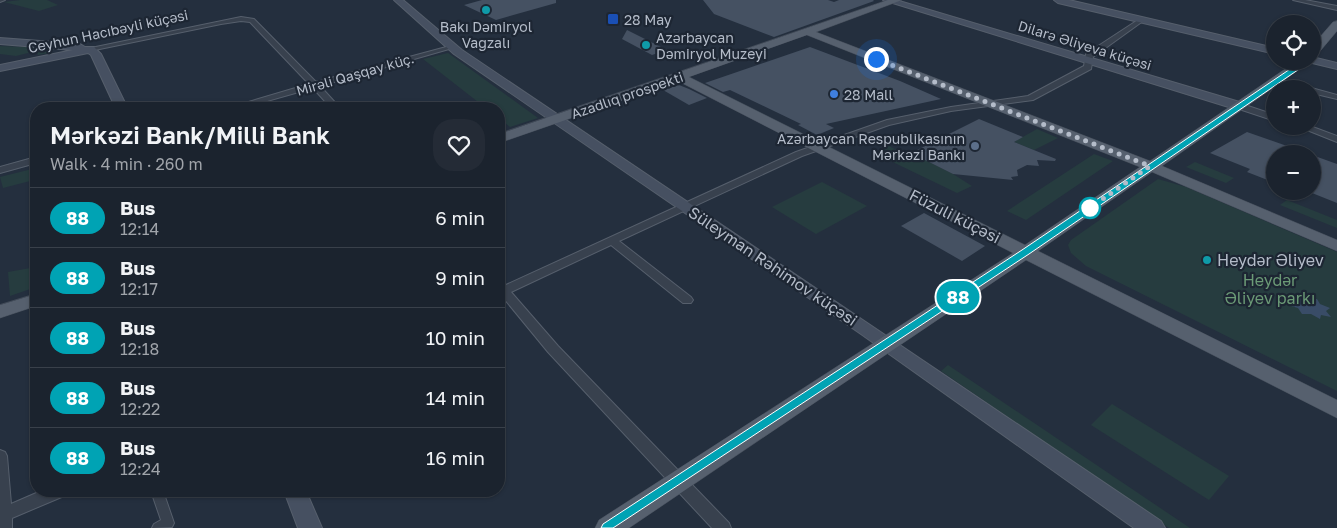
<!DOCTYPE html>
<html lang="en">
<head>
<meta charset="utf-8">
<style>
	:root { --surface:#1b232e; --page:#242b36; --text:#f1f3f6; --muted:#a0a4aa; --line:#39404a }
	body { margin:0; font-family:"Golos Text",sans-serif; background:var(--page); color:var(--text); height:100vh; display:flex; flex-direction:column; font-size:19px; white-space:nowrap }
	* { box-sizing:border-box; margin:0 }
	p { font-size:16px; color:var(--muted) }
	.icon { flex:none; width:28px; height:28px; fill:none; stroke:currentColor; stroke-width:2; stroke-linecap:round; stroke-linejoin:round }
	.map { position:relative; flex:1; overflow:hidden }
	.drawer { position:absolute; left:30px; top:102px; width:475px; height:395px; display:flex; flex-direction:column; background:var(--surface); border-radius:20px; box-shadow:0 1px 4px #0004,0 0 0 1px var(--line) }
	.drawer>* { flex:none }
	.badge { padding:0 10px; border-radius:16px; font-size:18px; line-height:32px }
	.tools { position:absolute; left:1266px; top:15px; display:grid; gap:10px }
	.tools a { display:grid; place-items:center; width:55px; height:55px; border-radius:50%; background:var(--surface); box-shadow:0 1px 4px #0004,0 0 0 1px var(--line); font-size:25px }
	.you { position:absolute; width:25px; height:25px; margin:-12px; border:4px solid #fff; border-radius:50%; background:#1a73e8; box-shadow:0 0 0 8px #1a73e833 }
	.map>.badge { position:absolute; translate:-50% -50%; box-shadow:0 0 0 2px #fff }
	.round { display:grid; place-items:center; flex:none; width:52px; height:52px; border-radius:20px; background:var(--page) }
	.summary { display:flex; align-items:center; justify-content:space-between; height:85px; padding:0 20px }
	h1 { font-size:24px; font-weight:600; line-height:38px }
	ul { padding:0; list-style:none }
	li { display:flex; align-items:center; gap:15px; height:60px; padding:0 20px; border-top:1px solid var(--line) }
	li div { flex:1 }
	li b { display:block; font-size:19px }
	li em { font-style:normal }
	li .badge { min-width:55px; font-weight:700; text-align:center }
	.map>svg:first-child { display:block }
	.green { fill:#263c3f }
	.water { fill:#394c67 }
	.building { fill:#455162 }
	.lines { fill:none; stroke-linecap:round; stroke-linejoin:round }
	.pedestrian-casing { stroke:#565f6c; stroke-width:2 }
	.minor-casing { stroke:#565f6c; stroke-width:2 }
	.tertiary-casing { stroke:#565f6c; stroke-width:2 }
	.secondary-casing { stroke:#565f6c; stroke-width:2 }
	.primary-casing { stroke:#414a57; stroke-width:1 }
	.pedestrian { fill:#38414e; fill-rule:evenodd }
	.minor { fill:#38414e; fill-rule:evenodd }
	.tertiary { fill:#38414e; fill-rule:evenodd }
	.secondary { fill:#465061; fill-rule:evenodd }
	.primary { fill:#56606e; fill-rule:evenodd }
	.line { fill:#00a3b4; stroke:#fff }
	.walk { stroke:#b4bcc9; stroke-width:5; stroke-dasharray:0 9 }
	.culture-dot { fill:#0f9aa8; stroke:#1d2633; stroke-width:2 }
	.transit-dot { fill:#1a4fb4; stroke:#1d2633; stroke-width:2 }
	.shop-dot { fill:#3f7fe0; stroke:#1d2633; stroke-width:2 }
	.service-dot { fill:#5c6f8a; stroke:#1d2633; stroke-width:2 }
	.stop-dot { fill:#fff; stroke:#00a3b4; stroke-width:2.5 }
	.labels { text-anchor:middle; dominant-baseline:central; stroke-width:4.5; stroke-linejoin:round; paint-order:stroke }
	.far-poi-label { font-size:14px; fill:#b4bcc9; stroke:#1d2633; text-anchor:start }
	.far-street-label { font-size:14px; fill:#b4bcc9; stroke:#1d2633 }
	.street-label { font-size:16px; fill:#b4bcc9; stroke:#1d2633 }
	.poi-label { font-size:16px; fill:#b4bcc9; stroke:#1d2633; text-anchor:start }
	.park-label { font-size:16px; fill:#6b9a76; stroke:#1d2633 }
</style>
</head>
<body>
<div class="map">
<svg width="1337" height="528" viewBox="0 0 1337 528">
	<rect width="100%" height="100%" fill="#242f3e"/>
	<!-- green -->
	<g class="green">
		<path d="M20,0H47L58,5L39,11L4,2Z"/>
		<path d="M0,46L48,48L51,50L49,53L38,55L36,51L16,56L0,54Z"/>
		<path d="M448,53L538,118L510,127L499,118V109H487L423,59Z"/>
		<path d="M1037,129L1058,138L1034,150L1014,142Z"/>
		<path d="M889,146L906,155L911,153L953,174L972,186L957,193L874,153Z"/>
		<path d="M1094,154L1113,161L1026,220L1007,211Z"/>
		<path d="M1195,162L1234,178L1226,183L1186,167Z"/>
		<path d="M32,169L34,180L3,188L0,177Z"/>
		<path d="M1158,179L1186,187L1337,252V391L1086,266L1071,253L1068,245L1071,240Z"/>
		<path d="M822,182L867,206L816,234L772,207Z"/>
		<path d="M1287,200L1337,220V228L1280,205Z"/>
		<path d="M36,267V287L10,296L8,272Z"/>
		<path d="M948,365L1190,528H1169L941,371Z"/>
		<path d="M1112,404L1229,476L1209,500L1091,425Z"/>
	</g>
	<!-- water -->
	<path class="water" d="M1299,294L1308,299H1317L1320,304L1330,308L1326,311L1331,317L1321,315L1320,319L1311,314H1302L1298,308L1288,305L1293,301L1287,296L1297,297Z"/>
	<!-- building -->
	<g class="building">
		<path d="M482,0H556V3L496,20L464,5Z"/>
		<path d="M703,0H828L834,2L839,0H873L874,1L774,37L714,14Z"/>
		<path d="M627,30L667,50L652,55L622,39Z"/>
		<path d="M810,47L900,81L941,99L826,124L834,128L817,135L798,125L801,124L730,90L723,92L705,83Z"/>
		<path d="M679,85L689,89L707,98L689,105L663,90Z"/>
		<path d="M979,119L1023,137L1014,142L1056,159L1055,161L1037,160L1039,166L1027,165L1017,170L1018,176L1011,177L1013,180L953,174L911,153Z"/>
		<path d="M1247,132L1304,152L1303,154H1275V183L1247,172L1250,169L1210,153Z"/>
		<path d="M1312,155L1337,164V203L1312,193Z"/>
		<path d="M924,213L985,246L962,261L901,226Z"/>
	</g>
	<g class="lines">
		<defs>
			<path id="pedestrian" d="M151,491H163L174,523L172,527L152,528L154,524L161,520Z"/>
			<g id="minor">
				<path d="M1293,0H1305L1337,6V10Z"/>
				<path d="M241,17L254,19L316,82L450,46L456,47L320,86L341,109H332L313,88L239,109H225L309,84L250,22L241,21L221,24L90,51L86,49Z"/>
				<path d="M1141,18L1144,20L1143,21L1093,57L1091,69L1033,100L951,111L889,125L802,156L619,241L691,297L693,300L691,303H683L611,245L511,292L558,346L729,523L731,528H712L548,352L502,296L499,297V281L506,285L796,152L887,120L951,107L1028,96L1084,66L1086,54Z"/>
				<path d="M1275,78L1337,95V99L1312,93V89H1300L1275,82Z"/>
				<path d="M1236,104H1242L1275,115V121L1236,108Z"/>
				<path d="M1297,126H1310L1337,136V142Z"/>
				<path d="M36,157V163L0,173V167Z"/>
				<path d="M0,450L5,452L7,456L11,504L41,491H66L64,496L12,518V528H0Z"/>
			</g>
			<path id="tertiary" d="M0,0H5L0,2Z"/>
			<g id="secondary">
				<path d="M394,0H403L462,50L1161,521L1165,528H1134L861,334L454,54Z"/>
				<path d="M883,0H896L1243,103L1245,106L1243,109H1235Z"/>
				<path d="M1054,0H1069L1275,48V54L1058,3Z"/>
				<path d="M0,38L80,44L85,47H94L101,54L128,109H116L91,55L88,53L0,71V65L73,50L0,44Z"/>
				<path d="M1312,57L1337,63V69L1308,62L1312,61Z"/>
				<path d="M284,491H306L322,528H298Z"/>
			</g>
			<g id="primary">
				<path d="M888,0H902L816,32L1150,161L1297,61H1311L1162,166L1337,240V251L1152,172L1038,251L1337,400V418L1026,260L629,528H595L599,520L1013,253L678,81L499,143V134ZM807,35L1140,167L1025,245L689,77Z"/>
				<path d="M1337,21V31L1316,56L1312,57V46L1333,22Z"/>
				<path d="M36,294V306L0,318V305Z"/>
			</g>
		</defs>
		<!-- pedestrian casing -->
		<use href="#pedestrian" class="pedestrian-casing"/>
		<!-- minor casing -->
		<use href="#minor" class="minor-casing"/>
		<!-- tertiary casing -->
		<use href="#tertiary" class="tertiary-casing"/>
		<!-- secondary casing -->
		<use href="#secondary" class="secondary-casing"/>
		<!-- primary casing -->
		<use href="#primary" class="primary-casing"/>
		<!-- pedestrian -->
		<use href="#pedestrian" class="pedestrian"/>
		<!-- minor -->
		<use href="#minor" class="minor"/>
		<!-- tertiary -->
		<use href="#tertiary" class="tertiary"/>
		<!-- secondary -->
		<use href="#secondary" class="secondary"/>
		<!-- primary -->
		<use href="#primary" class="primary"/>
	</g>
	<!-- line -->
	<path class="line" d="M1305,59L1309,61L1308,63L1029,254L613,528H601L603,524L1022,250Z"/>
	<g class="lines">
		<!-- walk -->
		<path class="walk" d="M876,59L1150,166L1090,208"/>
	</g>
	<!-- markers -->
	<g class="culture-dot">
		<circle cx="486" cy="10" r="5"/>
		<circle cx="646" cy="45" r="5"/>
		<circle cx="1207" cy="260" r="5"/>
	</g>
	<rect class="transit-dot" x="607" y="13" width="12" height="12" rx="2.5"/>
	<circle class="shop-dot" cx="834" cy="94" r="5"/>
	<circle class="service-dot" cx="975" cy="146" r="5"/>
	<circle class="stop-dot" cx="1090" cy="208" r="10"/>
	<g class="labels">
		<!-- far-poi labels -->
		<g class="far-poi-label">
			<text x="624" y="19">28 May</text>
			<text x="486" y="26" text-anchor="middle">Bakı Dəmiryol<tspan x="486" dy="16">Vağzalı</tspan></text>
			<text x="656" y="37">Azərbaycan<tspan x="656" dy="16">Dəmiryol Muzeyi</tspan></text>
			<text x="844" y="94">28 Mall</text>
			<text x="965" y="138" text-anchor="end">Azərbaycan Respublikasının<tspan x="965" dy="16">Mərkəzi Bankı</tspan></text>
		</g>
		<!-- far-street labels -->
		<g class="far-street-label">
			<text transform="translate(108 31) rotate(-12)">Ceyhun Hacıbəyli küçəsi</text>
			<text transform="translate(1085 45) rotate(17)">Dilarə Əliyeva küçəsi</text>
			<text transform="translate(355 74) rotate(-16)">Mirəli Qaşqay küç.</text>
			<text transform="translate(627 95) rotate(-19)">Azadlıq prospekti</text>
		</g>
		<!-- street labels -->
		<g class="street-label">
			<text transform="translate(955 216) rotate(27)">Füzuli küçəsi</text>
			<text transform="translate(773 266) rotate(34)">Süleyman Rəhimov küçəsi</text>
		</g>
		<!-- poi labels -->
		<g class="poi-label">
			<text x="1217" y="260">Heydər Əliyev</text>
		</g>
		<!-- park labels -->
		<g class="park-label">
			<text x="1270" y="280">Heydər<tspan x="1270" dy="18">Əliyev parkı</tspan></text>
		</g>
	</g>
</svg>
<div class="tools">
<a><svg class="icon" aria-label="locate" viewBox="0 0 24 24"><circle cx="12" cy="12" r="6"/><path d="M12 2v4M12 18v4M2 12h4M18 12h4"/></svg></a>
<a>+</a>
<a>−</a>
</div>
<div class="you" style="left:876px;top:59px"></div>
<b class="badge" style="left:958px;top:297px;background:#00a3b4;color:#fff">88</b>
<section class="drawer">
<div class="summary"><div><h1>Mərkəzi Bank/Milli Bank</h1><p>Walk · 4 min · 260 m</p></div><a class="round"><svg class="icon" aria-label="heart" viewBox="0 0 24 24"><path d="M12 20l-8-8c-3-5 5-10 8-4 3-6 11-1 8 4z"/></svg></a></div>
<ul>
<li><span class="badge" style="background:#00a3b4;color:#fff">88</span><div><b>Bus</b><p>12:14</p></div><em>6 min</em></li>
<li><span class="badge" style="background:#00a3b4;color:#fff">88</span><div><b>Bus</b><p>12:17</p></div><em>9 min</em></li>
<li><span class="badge" style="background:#00a3b4;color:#fff">88</span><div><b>Bus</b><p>12:18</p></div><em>10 min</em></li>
<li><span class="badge" style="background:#00a3b4;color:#fff">88</span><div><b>Bus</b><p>12:22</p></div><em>14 min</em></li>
<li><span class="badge" style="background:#00a3b4;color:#fff">88</span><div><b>Bus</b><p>12:24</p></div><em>16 min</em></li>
</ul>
</section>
</div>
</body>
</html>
